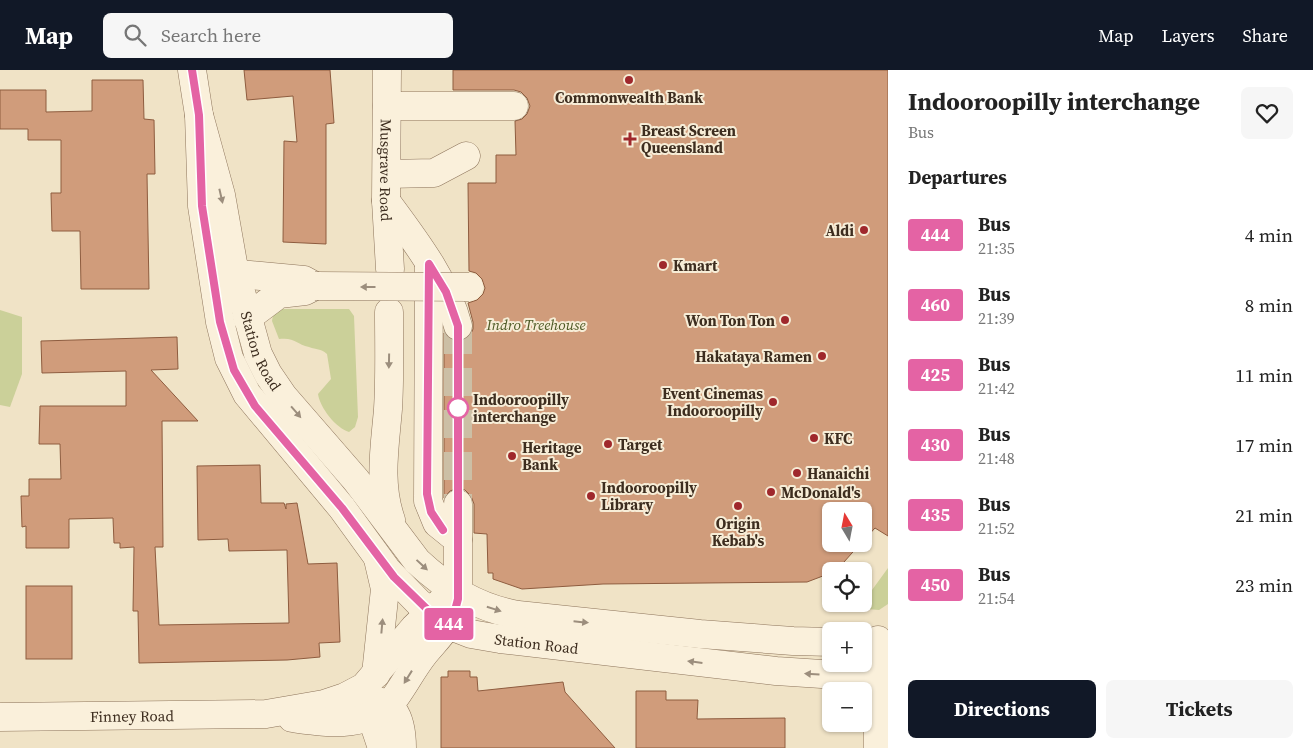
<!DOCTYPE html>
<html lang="en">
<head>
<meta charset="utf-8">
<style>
	:root { --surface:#fff; --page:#f6f6f6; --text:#222; --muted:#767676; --accent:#111827 }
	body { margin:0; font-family:"Source Serif 4",serif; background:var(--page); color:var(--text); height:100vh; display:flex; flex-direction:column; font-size:19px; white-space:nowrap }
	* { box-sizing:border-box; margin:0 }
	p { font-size:16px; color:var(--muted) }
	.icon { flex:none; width:28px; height:28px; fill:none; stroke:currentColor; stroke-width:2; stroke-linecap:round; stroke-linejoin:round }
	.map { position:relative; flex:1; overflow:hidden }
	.details { display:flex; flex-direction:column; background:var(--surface); width:425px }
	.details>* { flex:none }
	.badge { padding:0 10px; border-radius:4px; font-size:18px; line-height:32px }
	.needle { width:32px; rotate:350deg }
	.buttons { position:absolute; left:822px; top:432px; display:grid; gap:10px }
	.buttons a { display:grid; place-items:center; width:50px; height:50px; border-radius:8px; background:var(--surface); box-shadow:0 1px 4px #0004; font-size:25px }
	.map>.badge { position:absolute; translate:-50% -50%; box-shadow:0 0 0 2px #fff }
	h2 { padding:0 20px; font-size:19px; line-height:45px }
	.round { display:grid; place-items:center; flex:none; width:52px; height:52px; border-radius:8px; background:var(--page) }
	.headline { display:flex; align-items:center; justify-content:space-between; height:85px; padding:0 20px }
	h1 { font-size:24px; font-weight:700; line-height:38px }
	.button { display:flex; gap:10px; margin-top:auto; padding:10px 20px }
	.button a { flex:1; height:58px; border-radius:8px; background:var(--accent); color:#fff; font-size:20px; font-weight:700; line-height:58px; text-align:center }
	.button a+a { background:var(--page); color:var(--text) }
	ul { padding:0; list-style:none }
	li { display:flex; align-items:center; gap:15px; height:70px; padding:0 20px }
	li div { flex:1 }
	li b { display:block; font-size:19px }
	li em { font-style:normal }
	li .badge { min-width:55px; font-weight:700; text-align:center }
	header { display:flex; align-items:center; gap:30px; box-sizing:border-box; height:70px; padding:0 25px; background:var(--accent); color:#fff }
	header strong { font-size:24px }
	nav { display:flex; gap:28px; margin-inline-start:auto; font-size:18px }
	.search { width:350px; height:45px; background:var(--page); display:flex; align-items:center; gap:12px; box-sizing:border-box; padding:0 18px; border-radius:8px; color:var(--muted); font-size:19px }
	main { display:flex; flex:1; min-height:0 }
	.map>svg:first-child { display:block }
	.green { fill:#cbd099 }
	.building { fill:#d09c7b; stroke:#8e5c3f }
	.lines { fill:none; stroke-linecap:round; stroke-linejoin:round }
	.minor-tunnel { stroke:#ccbfa5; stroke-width:28; stroke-dasharray:28 14; stroke-linecap:butt }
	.minor-casing { stroke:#8d745b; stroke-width:29 }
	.minor { stroke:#faf0db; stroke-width:28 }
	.minor-bridge-casing { stroke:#8d745b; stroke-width:29; stroke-linecap:butt }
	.minor-bridge { stroke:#faf0db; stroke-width:28 }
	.oneway { fill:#9c8e7d }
	.line-casing { stroke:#fff; stroke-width:11 }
	.line { stroke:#e463a4; stroke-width:8 }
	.poi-dot { fill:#9f282c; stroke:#f7edd7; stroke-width:2 }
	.stop-dot { fill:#fff; stroke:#e463a4; stroke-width:2.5 }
	.labels { text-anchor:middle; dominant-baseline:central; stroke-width:4; stroke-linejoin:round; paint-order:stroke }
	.poi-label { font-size:15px; font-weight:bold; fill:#3d2d1f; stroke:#f7edd7; text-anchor:start }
	.street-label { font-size:15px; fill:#3d2d1f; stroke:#f7edd7 }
	.park-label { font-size:15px; font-style:italic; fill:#4e5a25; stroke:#f7edd7 }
	.stop-label { font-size:15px; font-weight:bold; fill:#3d2d1f; stroke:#f7edd7; text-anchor:start }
</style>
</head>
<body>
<header>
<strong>Map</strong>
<div class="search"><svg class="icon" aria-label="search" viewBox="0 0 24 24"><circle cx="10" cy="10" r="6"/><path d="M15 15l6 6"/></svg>Search here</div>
<nav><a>Map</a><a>Layers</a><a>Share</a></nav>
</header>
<main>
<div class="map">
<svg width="888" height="678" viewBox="0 0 888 678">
	<rect width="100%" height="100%" fill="#f0e3c6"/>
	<!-- green -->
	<g class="green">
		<path d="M280,239H349L354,246L358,347L355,357L349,362C336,358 320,338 318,324L331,309L327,284C320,278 317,280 309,277C296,274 295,267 279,269L272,251L273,245Z"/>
		<path d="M0,240L22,247V304L10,337L0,335Z"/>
		<path d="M888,498V534L879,540L855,538V534H864V525L872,520Z"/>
	</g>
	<!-- building -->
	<g class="building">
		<path d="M244,0H330L334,53L326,54V174L283,172L284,71L297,72L293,26L247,30Z"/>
		<path d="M453,0H888V466L875,458L864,470V441H831V474H860L836,501L807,512L603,514L522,519L493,509V503H488L487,464L474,463V434L471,426L465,420L458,418L450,421L444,428V263L448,268L455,271H463L470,266L473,259V252L468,233L477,230L483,224L485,218L482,209L476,203L469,201L468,113H496V85H516L515,51L522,49L527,44L530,36L527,28L521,22L514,20H453Z"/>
		<path d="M92,10H143L144,49L154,50L155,104H147L149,219H81L80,161H52L51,123H61V70H28V59H0V20H46V42L92,41Z"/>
		<path d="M177,267L178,299L151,300L198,351H162L163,477H155L159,555L289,553L287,480L229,481L228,469L198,470L197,396L260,395L261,433H284L286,439V434L297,433L308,494L337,493L340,572L319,573L320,587L287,590L139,593L138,541H133L134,477L120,478V473H114L113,448L69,449V478H26V456L22,457L21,426H29V409H61L60,374H39L40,336H126V301L42,303L41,271Z"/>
		<rect x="26" y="516" width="46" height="73"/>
		<path d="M448,601H470V607H477L478,621L563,612L565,622L615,678H441V607H448Z"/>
		<path d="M636,621H666V630H698L697,649L785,648V678H636Z"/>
	</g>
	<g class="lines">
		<!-- minor-tunnel -->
		<path class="minor-tunnel" d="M458,256V434"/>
		<defs>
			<g id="minor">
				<path id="s1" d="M192,0L199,45L221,125L233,193L258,284L268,304L283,326L356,410L417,491C447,519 478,538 518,545L700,564L793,571L831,572"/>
				<path id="s2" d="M387,0L386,131L390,199"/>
				<path d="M387,36H514"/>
				<path id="s3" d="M199,45L202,136L220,252L229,288L247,324L342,438L387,500L419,533L453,557L471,564L500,569L776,601L837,605L888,606"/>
				<path d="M387,104L434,103L466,86"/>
				<path d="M386,131C414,169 446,210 458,256"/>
				<path d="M429,194L428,431L437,453L458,470"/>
				<path d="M218,202L304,210L315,216"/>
				<path d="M389,242C389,274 390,307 388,339C385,376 378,413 391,450"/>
				<path d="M247,248L279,224L305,221L311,218"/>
				<path d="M878,570V678"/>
				<path d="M376,604L385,519L378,489"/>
				<path d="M370,627L374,654L382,678"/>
				<path d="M371,630C397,632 402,655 402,678"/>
				<path id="s4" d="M0,647L266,644L324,634L345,627L364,617L414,558L443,530"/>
				<path d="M292,648C329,653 370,660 396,626C406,612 413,598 424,584C438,567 455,552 458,529V434"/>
			</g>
		</defs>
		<!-- minor casing -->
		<use href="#minor" class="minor-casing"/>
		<!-- minor -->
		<use href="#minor" class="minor"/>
		<defs>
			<path id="minor-bridge" d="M315,216L469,217"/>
		</defs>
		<!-- minor-bridge casing -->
		<use href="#minor-bridge" class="minor-bridge-casing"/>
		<!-- minor-bridge -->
		<use href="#minor-bridge" class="minor-bridge"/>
	</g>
	<!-- one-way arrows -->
	<defs><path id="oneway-solid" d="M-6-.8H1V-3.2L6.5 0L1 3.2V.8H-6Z" transform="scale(1.25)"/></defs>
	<g class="oneway">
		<use href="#oneway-solid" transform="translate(221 126) rotate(77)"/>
		<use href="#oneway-solid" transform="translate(368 217) rotate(-180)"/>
		<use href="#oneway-solid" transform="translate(389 291) rotate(91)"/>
		<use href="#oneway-solid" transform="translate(296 342) rotate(49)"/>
		<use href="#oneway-solid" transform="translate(422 495) rotate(43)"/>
		<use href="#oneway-solid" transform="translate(494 539) rotate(17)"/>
		<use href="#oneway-solid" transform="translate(581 552) rotate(6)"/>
		<use href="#oneway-solid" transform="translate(382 556) rotate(-85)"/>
		<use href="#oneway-solid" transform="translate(695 592) rotate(-173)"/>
		<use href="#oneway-solid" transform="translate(812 604) rotate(-176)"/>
		<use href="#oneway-solid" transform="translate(408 607) rotate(122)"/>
	</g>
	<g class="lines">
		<defs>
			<path id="line" d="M192,0L199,45L202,136L220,252L234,300L255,336L342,438L394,507L430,542L448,555L454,544L458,529V256L446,222L429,194L427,424L431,442L443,460"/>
		</defs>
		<!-- line casing -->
		<use href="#line" class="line-casing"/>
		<!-- line -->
		<use href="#line" class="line"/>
	</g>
	<!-- markers -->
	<g class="poi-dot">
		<circle cx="629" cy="10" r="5"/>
		<path d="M627.5 61.5h5v5h5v5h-5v5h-5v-5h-5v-5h5z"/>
		<circle cx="864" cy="160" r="5"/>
		<circle cx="663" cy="195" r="5"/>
		<circle cx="785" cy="250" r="5"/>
		<circle cx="822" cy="286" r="5"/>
		<circle cx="773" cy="332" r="5"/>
		<circle cx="814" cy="368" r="5"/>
		<circle cx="608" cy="374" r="5"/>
		<circle cx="512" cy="386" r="5"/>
		<circle cx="797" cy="403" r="5"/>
		<circle cx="771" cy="422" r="5"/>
		<circle cx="591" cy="426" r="5"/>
		<circle cx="738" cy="436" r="5"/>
	</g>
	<circle class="stop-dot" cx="458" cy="338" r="10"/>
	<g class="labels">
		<!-- poi labels -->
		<g class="poi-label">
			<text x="629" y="27" text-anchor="middle">Commonwealth Bank</text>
			<text x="641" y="60">Breast Screen<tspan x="641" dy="17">Queensland</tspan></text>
			<text x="854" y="160" text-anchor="end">Aldi</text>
			<text x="673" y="195">Kmart</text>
			<text x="775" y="250" text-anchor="end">Won Ton Ton</text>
			<text x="812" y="286" text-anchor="end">Hakataya Ramen</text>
			<text x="763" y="323" text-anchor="end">Event Cinemas<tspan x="763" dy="17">Indooroopilly</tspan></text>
			<text x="824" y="368">KFC</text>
			<text x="618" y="374">Target</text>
			<text x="522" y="377">Heritage<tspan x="522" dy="17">Bank</tspan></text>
			<text x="807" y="403">Hanaichi</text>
			<text x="601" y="417">Indooroopilly<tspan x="601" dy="17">Library</tspan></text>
			<text x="781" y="422">McDonald's</text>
			<text x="738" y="453" text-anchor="middle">Origin<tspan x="738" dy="17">Kebab's</tspan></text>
		</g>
		<!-- street labels -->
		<g class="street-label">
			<text stroke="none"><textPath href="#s2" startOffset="100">Musgrave Road</textPath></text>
			<text stroke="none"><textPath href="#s1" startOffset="290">Station Road</textPath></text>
			<text stroke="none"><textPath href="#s3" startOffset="684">Station Road</textPath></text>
			<text stroke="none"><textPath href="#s4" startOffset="132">Finney Road</textPath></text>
		</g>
		<!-- park labels -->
		<g class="park-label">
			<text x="536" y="254">Indro Treehouse</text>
		</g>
		<!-- stop labels -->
		<g class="stop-label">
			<text x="473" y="329">Indooroopilly<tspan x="473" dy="17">interchange</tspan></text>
		</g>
	</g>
</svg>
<div class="buttons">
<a><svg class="needle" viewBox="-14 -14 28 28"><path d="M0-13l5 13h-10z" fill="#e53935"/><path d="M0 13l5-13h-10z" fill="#767676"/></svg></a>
<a><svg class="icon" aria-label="locate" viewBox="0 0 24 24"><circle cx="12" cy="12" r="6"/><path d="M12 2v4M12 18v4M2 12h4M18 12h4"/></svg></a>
<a>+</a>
<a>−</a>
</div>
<b class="badge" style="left:449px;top:554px;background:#e463a4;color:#fff">444</b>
</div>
<section class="details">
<div class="headline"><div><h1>Indooroopilly interchange</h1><p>Bus</p></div><a class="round"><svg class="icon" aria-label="heart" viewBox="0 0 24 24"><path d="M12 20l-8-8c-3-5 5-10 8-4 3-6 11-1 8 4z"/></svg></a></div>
<h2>Departures</h2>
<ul>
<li><span class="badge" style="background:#e463a4;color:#fff">444</span><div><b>Bus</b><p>21:35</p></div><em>4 min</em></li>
<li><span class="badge" style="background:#e463a4;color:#fff">460</span><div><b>Bus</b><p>21:39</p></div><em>8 min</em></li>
<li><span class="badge" style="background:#e463a4;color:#fff">425</span><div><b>Bus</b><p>21:42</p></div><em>11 min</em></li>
<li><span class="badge" style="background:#e463a4;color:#fff">430</span><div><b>Bus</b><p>21:48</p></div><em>17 min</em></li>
<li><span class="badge" style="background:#e463a4;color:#fff">435</span><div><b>Bus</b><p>21:52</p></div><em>21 min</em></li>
<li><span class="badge" style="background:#e463a4;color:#fff">450</span><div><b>Bus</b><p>21:54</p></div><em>23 min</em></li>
</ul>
<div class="button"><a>Directions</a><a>Tickets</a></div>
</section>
</main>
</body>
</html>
